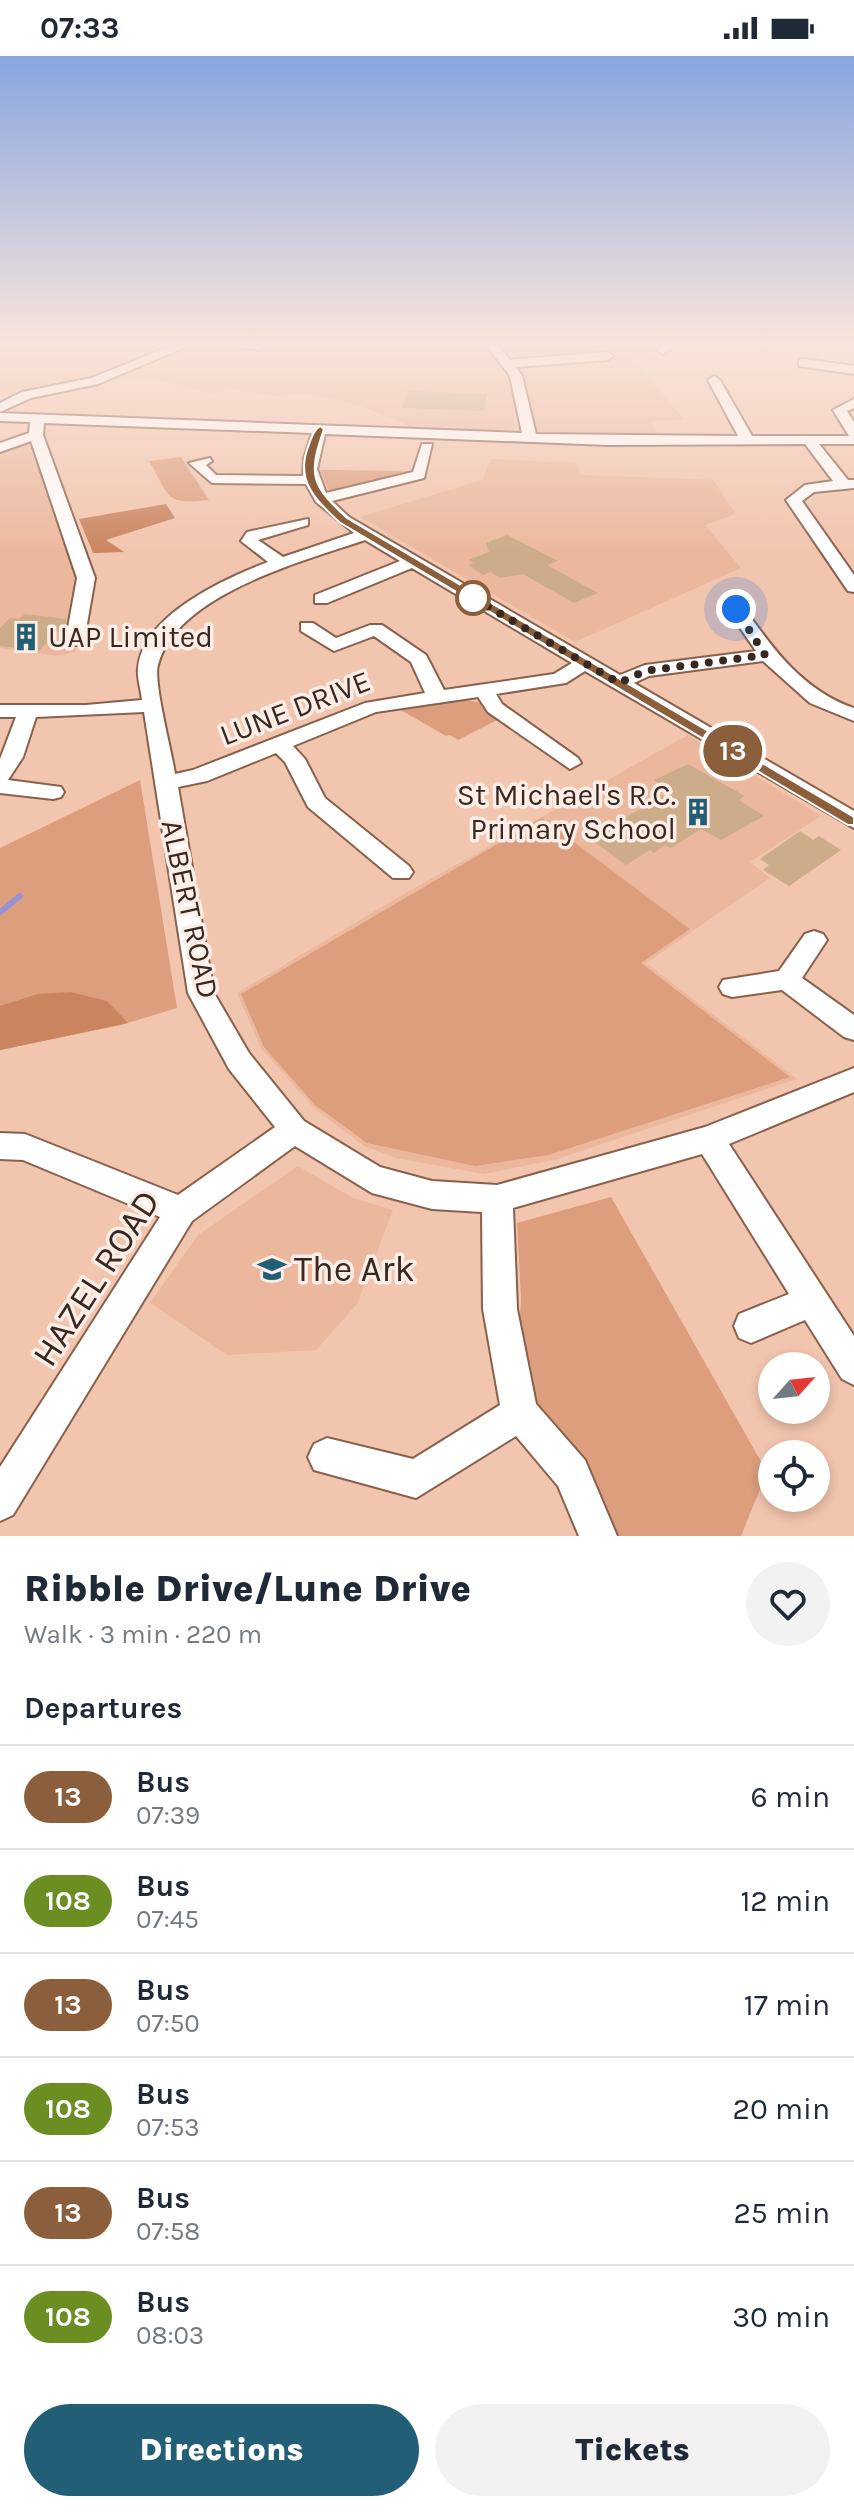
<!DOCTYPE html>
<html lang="en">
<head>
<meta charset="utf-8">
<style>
	:root { --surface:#fff; --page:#f2f2f3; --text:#1f2937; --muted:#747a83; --line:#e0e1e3; --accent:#235e77 }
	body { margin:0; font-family:Karla,sans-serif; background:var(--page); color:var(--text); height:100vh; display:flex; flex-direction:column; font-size:30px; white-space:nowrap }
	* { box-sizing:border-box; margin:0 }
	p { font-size:26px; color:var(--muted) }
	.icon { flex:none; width:44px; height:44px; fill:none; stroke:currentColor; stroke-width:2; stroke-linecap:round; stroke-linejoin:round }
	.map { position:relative; height:1480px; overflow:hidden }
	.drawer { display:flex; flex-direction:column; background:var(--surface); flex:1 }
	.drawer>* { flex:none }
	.badge { padding:0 16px; border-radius:26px; font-size:28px; line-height:52px }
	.needle { width:52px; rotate:63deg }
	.controls { position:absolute; left:758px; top:1296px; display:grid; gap:16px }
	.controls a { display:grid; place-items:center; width:72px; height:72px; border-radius:50%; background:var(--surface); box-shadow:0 4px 12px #0003; font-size:40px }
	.you { position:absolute; width:40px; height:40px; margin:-20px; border:6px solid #fff; border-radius:50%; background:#1a73e8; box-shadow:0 0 0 12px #1a73e833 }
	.map>.badge { position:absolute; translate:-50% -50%; box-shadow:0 0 0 4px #fff }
	h2 { padding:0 24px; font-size:30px; line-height:72px }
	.round { display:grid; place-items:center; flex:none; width:84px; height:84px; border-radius:42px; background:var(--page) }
	.overview { display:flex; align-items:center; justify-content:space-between; height:136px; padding:0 24px }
	h1 { font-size:38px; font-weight:800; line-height:60px }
	.button { display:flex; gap:16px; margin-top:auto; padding:16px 24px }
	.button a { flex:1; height:92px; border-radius:48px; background:var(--accent); color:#fff; font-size:32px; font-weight:800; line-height:92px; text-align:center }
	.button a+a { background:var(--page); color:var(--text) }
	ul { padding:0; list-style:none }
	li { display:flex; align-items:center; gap:24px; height:104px; padding:0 24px; border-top:2px solid var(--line) }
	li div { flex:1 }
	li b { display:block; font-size:30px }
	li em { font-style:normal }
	li .badge { min-width:88px; font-weight:700; text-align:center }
	.status { display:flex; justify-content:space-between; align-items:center; height:56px; padding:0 40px; background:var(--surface); direction:ltr }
	.status svg { height:22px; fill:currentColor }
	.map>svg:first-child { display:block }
	.built { fill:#ebb89e }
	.green { fill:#dc9e7d }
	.forest { fill:#ca8560 }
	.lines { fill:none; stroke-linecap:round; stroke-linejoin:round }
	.stream { stroke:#9891d5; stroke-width:6 }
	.building { fill:#ccac89 }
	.minor-casing { stroke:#88614d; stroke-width:4 }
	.minor { fill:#fff; fill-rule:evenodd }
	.line { fill:#8b5e3c; stroke:#fff; stroke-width:2 }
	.walk { stroke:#39281f; stroke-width:8; stroke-dasharray:0 14.4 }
	.stop-dot { fill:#fff; stroke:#8b5e3c; stroke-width:4 }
	.labels { text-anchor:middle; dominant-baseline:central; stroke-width:7; stroke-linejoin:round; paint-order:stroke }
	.poi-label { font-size:30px; fill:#39281f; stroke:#fceee6; text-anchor:start }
	.street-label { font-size:30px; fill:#39281f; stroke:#fceee6 }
	.near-poi-label { font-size:36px; fill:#39281f; stroke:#fceee6; text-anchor:start }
	.near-street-label { font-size:36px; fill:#39281f; stroke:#fceee6 }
</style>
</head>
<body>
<div class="status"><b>07:33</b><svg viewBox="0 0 49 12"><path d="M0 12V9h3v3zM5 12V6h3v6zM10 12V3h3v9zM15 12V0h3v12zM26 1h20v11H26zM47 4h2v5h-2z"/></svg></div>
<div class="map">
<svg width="854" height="1480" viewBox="0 0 854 1480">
	<rect width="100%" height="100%" fill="#f2c5ae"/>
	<!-- built -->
	<g class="built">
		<path d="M0,290H488L512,335L515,375L405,371L403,366L351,347L305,337L275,340L229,332L215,338L160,324L94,323L13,340L0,336Z"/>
		<path d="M499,290H627L665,303H629L641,312L684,364L651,365L659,381L536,377L523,326L512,303Z"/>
		<path d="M27,387L36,403L83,545L69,581L76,596L57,600L0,592V397Z"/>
		<path d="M491,403L576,407L581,419L713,424L736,458L705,469L741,512L575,586L360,461L482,424Z"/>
		<path d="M688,679L821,760L750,806L770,822L646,907L797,1023L557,1103L484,1118L396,1102L364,1090L314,1052L261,992L237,937L397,842Z"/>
		<path d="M298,1110L353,1142L393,1154L357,1248L316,1294L227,1299L150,1247L198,1179Z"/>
	</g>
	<!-- green -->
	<g class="green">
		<path d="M181,401L209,444C164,449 170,441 149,405Z"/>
		<path d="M320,414H328L409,415L335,436L328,433Z"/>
		<path d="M462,643L482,647L501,662L458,684L450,679L446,680L399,653Z"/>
		<path d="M140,724L177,952L121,969L0,994V792Z"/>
		<path d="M542,762L690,873L641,907L790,1021L548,1099L475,1110L367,1087L315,1049L264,991L241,938Z"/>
		<path d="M611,1141L767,1416L741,1480H609L535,1350L518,1302L521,1243L517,1167Z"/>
	</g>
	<!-- forest -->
	<g class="forest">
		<path d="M166,448L175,462L106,484L124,496L93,497L79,463Z"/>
		<path d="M71,936L107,945L128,967L0,994V950L38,938Z"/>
	</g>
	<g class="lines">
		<!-- stream -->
		<path class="stream" d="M0,856L20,840"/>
	</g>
	<!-- building -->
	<g class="building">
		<path d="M408,335L487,338L484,355L402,352Z"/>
		<path d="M507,479L558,505L547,509L598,537L574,547L523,518L500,522L490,516L483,519L468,509L474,507L468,504L489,496L486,487Z"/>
		<path d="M25,558L66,563V567L39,595L0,590V572L10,562L19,563Z"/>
		<path d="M688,708L745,740L739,744L764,760L721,784L701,773L671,792L665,789L654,797L650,794L626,809L596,787L600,786L592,780L671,736L654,724Z"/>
		<path d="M800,775L813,784L819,780L841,794L789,830L763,814L769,809L760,803Z"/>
	</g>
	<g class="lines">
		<defs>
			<g id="minor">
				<path d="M171,290H188L98,328L31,342L0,356V347L22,336L91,322Z"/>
				<path d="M229,290H265L259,294Z"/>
				<path d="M487,290H499L510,304L607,296L613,300L607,304L516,311L522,320L536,378L738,380L708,324L714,320L720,324L752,380H849L833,354L854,343V352L847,355L854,366V388H819L848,424H854V432L814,436L802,445L854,519V536L848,535L786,444L805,429L833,425L805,388L608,389L325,378L317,413L326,437L413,416L422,388H432L424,422L332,445L349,461L620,619L645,609L756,595L727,553L730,549H742C772,592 803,635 854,652V665L810,647L763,605L649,620L634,627L854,755V772L585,615L566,627L496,638L502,648L578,702L581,707L570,713L488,656L478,641L376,656L293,690L305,703L325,742L409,810L413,816L409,822H393L308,751L285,706L276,697L207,725L178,731L214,937L249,997L304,1065L380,1111L432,1125L497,1129L705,1071L854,1012V1036L729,1088L854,1280V1329L842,1323L805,1264L751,1287L739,1282L734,1270L739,1258L789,1238L702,1098L513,1152L517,1253L536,1348L585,1404L617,1480H579L558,1430L516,1380L416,1442L314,1414L308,1401L314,1388L327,1382L413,1403L500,1349L483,1253L482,1156L432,1153L372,1137L295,1090L192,1165L13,1459L0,1465V1411L160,1161L23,1104L0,1103V1077L25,1078L178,1139L275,1071L229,1013L188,937L144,656L36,661L23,701L8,724L61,731L64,736L61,741L53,743L0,737V703L16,661H0V649H86L142,644C141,634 137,622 138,613C142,559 226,522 268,506L241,485L247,476L308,463V469L258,484L283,501L354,477L316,446L306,428L212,427L189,407L210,402L212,405L206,409L216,419L303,420L304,402L312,377L44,367L43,379L95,522L84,585L82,589H68L67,577L77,522L31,385L0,396V387L29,377L30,366L0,365V357L522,377L510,320ZM365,484L400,505L315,539V547H327L412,512L572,607L554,618L444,634L426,599L382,569H370L336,582L313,567H301V575L334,595L374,580L411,606L425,637L365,647L193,714L175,718C172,696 153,626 158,609C176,538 304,505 365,484Z"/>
				<path d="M661,290H676L663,298L657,294Z"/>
				<path d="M803,303L854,310V318L799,310V304Z"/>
				<path d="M814,875L823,878L827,884L802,922L854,959V984L844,981L782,934L732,941L723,938L719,931L723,924L779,915L805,878Z"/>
			</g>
		</defs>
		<!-- minor casing -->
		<use href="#minor" class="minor-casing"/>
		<!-- minor -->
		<use href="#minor" class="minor"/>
	</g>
	<!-- sky -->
	<linearGradient id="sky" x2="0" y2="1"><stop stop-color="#88a6e0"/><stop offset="0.58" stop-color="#f9e5db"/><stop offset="1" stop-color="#f9e5db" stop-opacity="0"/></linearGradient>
	<rect width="854" height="497" fill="url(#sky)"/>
	<!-- line -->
	<path class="line" d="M320,370L324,373C308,419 311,429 347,462L854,761V769H848L339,466C316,444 295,425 308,391C311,383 313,375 320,370Z"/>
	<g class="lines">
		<!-- walk -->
		<path class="walk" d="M473,542L468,539L619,627L645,615L765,599L736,553"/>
	</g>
	<!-- icons -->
	<defs>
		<symbol id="building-bare" viewBox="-9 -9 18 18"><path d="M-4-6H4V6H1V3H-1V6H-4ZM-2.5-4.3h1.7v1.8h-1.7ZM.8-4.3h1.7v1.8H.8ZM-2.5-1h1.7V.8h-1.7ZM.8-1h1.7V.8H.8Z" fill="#235e77" stroke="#fceee6" stroke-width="2.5" paint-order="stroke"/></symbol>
		<symbol id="school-bare" viewBox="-9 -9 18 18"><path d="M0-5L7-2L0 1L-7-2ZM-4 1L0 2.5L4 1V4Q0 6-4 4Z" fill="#235e77" stroke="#fceee6" stroke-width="2.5" paint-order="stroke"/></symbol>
	</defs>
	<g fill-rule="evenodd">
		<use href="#building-bare" x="6" y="561" width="40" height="40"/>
		<use href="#building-bare" x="678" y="736" width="40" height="40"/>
		<use href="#school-bare" x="252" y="1193" width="40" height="40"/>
	</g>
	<!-- markers -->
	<circle class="stop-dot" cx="473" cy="542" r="16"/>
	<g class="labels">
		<!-- poi labels -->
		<g class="poi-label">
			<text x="48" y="581">UAP Limited</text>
			<text x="676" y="739" text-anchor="end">St Michael's R.C.<tspan x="676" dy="34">Primary School</tspan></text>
		</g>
		<!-- street labels -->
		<g class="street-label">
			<text transform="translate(295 652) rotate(-21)">LUNE DRIVE</text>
			<text transform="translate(190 853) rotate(78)">ALBERT ROAD</text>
		</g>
		<!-- near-poi labels -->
		<g class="near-poi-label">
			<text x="294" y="1213">The Ark</text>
		</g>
		<!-- near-street labels -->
		<g class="near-street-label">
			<text transform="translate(96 1222) rotate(-57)">HAZEL ROAD</text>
		</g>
	</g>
</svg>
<div class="controls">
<a><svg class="needle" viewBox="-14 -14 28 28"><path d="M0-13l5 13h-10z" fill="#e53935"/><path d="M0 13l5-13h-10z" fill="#747a83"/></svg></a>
<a><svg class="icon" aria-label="locate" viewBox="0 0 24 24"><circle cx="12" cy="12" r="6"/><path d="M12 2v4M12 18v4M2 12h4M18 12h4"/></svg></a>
</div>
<div class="you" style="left:736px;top:553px"></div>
<b class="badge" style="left:733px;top:695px;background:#8b5e3c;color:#fff">13</b>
</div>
<section class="drawer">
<div class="overview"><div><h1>Ribble Drive/Lune Drive</h1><p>Walk · 3 min · 220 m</p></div><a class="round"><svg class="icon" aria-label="heart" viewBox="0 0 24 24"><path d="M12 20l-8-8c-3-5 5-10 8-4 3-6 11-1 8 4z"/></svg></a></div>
<h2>Departures</h2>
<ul>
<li><span class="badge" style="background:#8b5e3c;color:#fff">13</span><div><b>Bus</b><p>07:39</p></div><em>6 min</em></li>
<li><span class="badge" style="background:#6b8e23;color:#fff">108</span><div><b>Bus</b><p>07:45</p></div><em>12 min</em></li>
<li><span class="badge" style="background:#8b5e3c;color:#fff">13</span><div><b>Bus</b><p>07:50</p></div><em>17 min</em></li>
<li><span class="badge" style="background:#6b8e23;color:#fff">108</span><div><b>Bus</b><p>07:53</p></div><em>20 min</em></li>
<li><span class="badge" style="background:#8b5e3c;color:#fff">13</span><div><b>Bus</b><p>07:58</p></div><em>25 min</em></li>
<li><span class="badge" style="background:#6b8e23;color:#fff">108</span><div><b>Bus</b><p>08:03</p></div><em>30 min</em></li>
</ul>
<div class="button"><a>Directions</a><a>Tickets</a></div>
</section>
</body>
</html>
